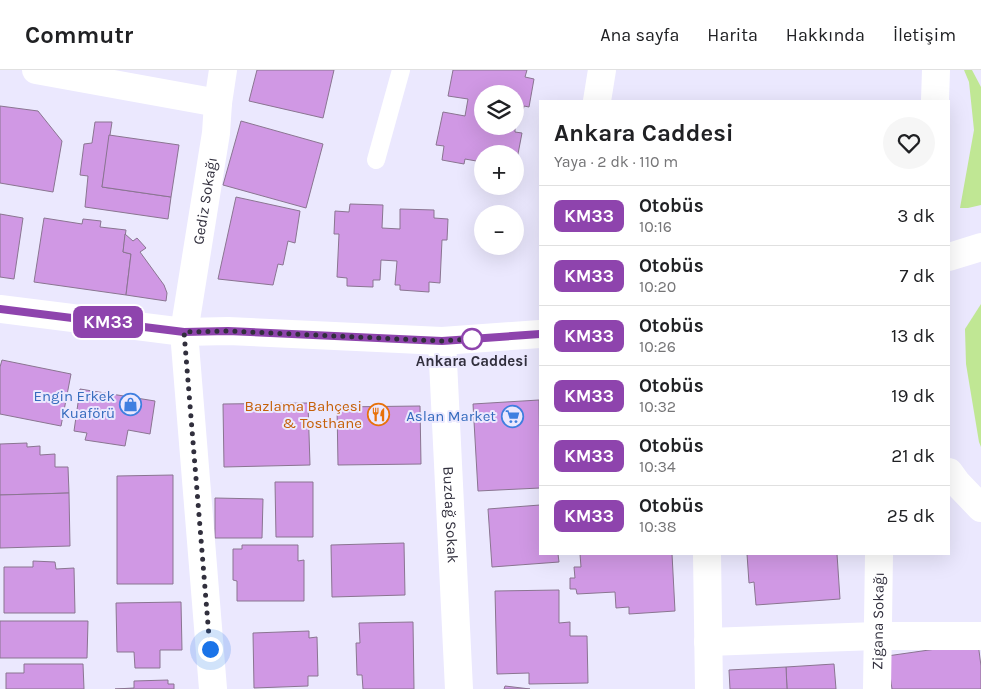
<!DOCTYPE html>
<html lang="tr">
<head>
<meta charset="utf-8">
<style>
	:root { --surface:#fff; --page:#f6f6f6; --text:#202124; --muted:#757577; --line:#e0e0e0 }
	body { margin:0; font-family:Karla,sans-serif; background:var(--page); color:var(--text); height:100vh; display:flex; flex-direction:column; font-size:19px; white-space:nowrap }
	* { box-sizing:border-box; margin:0 }
	p { font-size:16px; color:var(--muted) }
	.icon { flex:none; width:28px; height:28px; fill:none; stroke:currentColor; stroke-width:2; stroke-linecap:round; stroke-linejoin:round }
	.map { position:relative; flex:1; overflow:hidden }
	.sheet { position:absolute; left:539px; top:30px; width:411px; height:455px; display:flex; flex-direction:column; background:var(--surface); border-radius:0px; box-shadow:0 5px 20px #0002 }
	.sheet>* { flex:none }
	.badge { padding:0 10px; border-radius:8px; font-size:18px; line-height:32px }
	.tools { position:absolute; left:474px; top:15px; display:grid; gap:10px }
	.tools a { display:grid; place-items:center; width:50px; height:50px; border-radius:50%; background:var(--surface); box-shadow:0 5px 20px #0002; font-size:25px }
	.you { position:absolute; width:25px; height:25px; margin:-12px; border:4px solid #fff; border-radius:50%; background:#1a73e8; box-shadow:0 0 0 8px #1a73e833 }
	.map>.badge { position:absolute; translate:-50% -50%; box-shadow:0 0 0 2px #fff }
	.round { display:grid; place-items:center; flex:none; width:52px; height:52px; border-radius:26px; background:var(--page) }
	.overview { display:flex; align-items:center; justify-content:space-between; height:85px; padding:0 15px }
	h1 { font-size:24px; font-weight:700; line-height:38px }
	ul { padding:0; list-style:none }
	li { display:flex; align-items:center; gap:15px; height:60px; padding:0 15px; border-top:1px solid var(--line) }
	li div { flex:1 }
	li b { display:block; font-size:19px }
	li em { font-style:normal }
	li .badge { min-width:55px; font-weight:700; text-align:center }
	header { display:flex; align-items:center; gap:30px; box-sizing:border-box; height:70px; padding:0 25px; background:var(--surface); border-bottom:1px solid var(--line) }
	header strong { font-size:24px }
	nav { display:flex; gap:28px; margin-inline-start:auto; font-size:18px }
	.map>svg:first-child { display:block }
	.green { fill:#c0e794 }
	.building { fill:#d098e4; stroke:#8a7591 }
	.lines { fill:none; stroke-linecap:round; stroke-linejoin:round }
	.service { stroke:#fff; stroke-width:18 }
	.minor { stroke:#fff; stroke-width:28 }
	.tertiary { stroke:#fff; stroke-width:28 }
	.line-casing { stroke:#fff; stroke-width:11 }
	.line { stroke:#8e44ad; stroke-width:8 }
	.walk { stroke:#312f3d; stroke-width:5; stroke-dasharray:0 9 }
	.stop-dot { fill:#fff; stroke:#8e44ad; stroke-width:2.5 }
	.labels { text-anchor:middle; dominant-baseline:central; stroke-width:4; stroke-linejoin:round; paint-order:stroke }
	.street-label { font-size:15px; fill:#312f3d; stroke:#ebe8fe }
	.stop-label { font-size:15px; font-weight:bold; fill:#312f3d; stroke:#ebe8fe }
	.shop-label { font-size:15px; fill:#366cbe; stroke:#ebe8fe; text-anchor:end }
	.food-label { font-size:15px; fill:#c56008; stroke:#ebe8fe; text-anchor:end }
</style>
</head>
<body>
<header>
<strong>Commutr</strong>
<nav><a>Ana sayfa</a><a>Harita</a><a>Hakkında</a><a>İletişim</a></nav>
</header>
<div class="map">
<svg width="981" height="619" viewBox="0 0 981 619">
	<rect width="100%" height="100%" fill="#ebe8fe"/>
	<!-- green -->
	<g class="green">
		<path d="M964,0H972L981,17V135L968,138H960L974,60L969,12Z"/>
		<path d="M981,234V377L979,372L966,294L965,259Z"/>
	</g>
	<!-- building -->
	<g class="building">
		<path d="M257,0H334L323,48L249,31Z"/>
		<path d="M453,0H527L525,7L534,9L529,37L524,36L523,41L515,39V24H482V56L515,55V62L522,63L517,89L515,88V84H482V92L465,89L464,94L442,90L444,76L436,75L443,42L465,46L468,29L448,26Z"/>
		<path d="M0,36L38,41L62,71L53,122L0,113Z"/>
		<path d="M241,51L323,74L306,138L223,115Z"/>
		<path d="M95,52H112L102,117L171,127L168,149L85,137L88,106L80,105L84,74L92,73Z"/>
		<path d="M109,65L179,75L171,127L102,117Z"/>
		<path d="M236,127L300,141L295,173L288,171L283,195L278,194L273,215L218,209Z"/>
		<path d="M350,134L383,135L382,158L400,159V139L434,140V148L448,149L447,170H442L440,213L429,212V222L400,220V215H395L397,191L381,190L380,210H373V217L347,216V208L337,207L339,164H334L335,141L349,142Z"/>
		<path d="M0,144L23,148L14,209L0,207Z"/>
		<path d="M44,148L82,154L83,149L101,151L100,157L126,160L123,182L131,184L126,225L34,212Z"/>
		<path d="M125,164L133,171L137,168L146,178L140,182L164,215L167,223L166,231L126,225L131,184L123,182Z"/>
		<path d="M2,290L71,304L61,356L0,344V297Z"/>
		<path d="M80,319L155,331L150,364L128,360L125,376L85,370L87,363L74,361Z"/>
		<path d="M539,330L540,418L478,421L473,334Z"/>
		<path d="M308,333L310,395L224,397L223,334Z"/>
		<path d="M420,336L421,394L338,395L337,337Z"/>
		<path d="M27,373V377L40,376V385L55,384V397H68L69,423L0,425V374Z"/>
		<path d="M173,405V514H117V406Z"/>
		<path d="M275,412H313V467H276Z"/>
		<path d="M69,423L70,476L0,478V425Z"/>
		<path d="M215,428L263,429L262,468H215Z"/>
		<path d="M540,435V484H558L559,492L492,497L488,439Z"/>
		<path d="M404,473L405,525L332,527L331,475Z"/>
		<path d="M242,475H298V491L304,490V531H237V511L233,510V479H242Z"/>
		<path d="M580,484H672L675,541L629,544V537L616,538L615,522L577,524L576,519H570V508H575L574,497H581Z"/>
		<path d="M747,484H837L840,529L756,535L754,512L749,513Z"/>
		<path d="M33,491L55,492L56,499L74,498L75,543H4V497H33Z"/>
		<path d="M559,520V553L570,552V566H587L588,613L529,614V603L497,604L495,521Z"/>
		<path d="M181,532L182,580H160V598H135L134,582H117L116,533Z"/>
		<path d="M0,551H88L87,588H0Z"/>
		<path d="M413,552L414,619H363L362,605H357L356,573H360L359,553Z"/>
		<path d="M309,561V568L317,567L318,606H308V616L254,618L253,563Z"/>
		<path d="M978,573L981,596V619H892L887,586Z"/>
		<path d="M24,594H83L84,619H6V603H24Z"/>
		<path d="M834,594L836,619H787L786,597Z"/>
		<path d="M786,597L787,619H730L729,600Z"/>
		<path d="M168,610V614H174V619H115L134,618V611Z"/>
		<path d="M505,616L530,619H504Z"/>
	</g>
	<g class="lines">
		<!-- service -->
		<path class="service" d="M376,90L401,0"/>
		<!-- minor -->
		<g class="minor">
			<path d="M36,0L218,33"/>
			<path d="M597,31L602,0"/>
			<path id="s1" d="M442,271L459,619"/>
			<path d="M707,484L709,619"/>
			<path d="M708,572L877,566H981"/>
			<path id="s2" d="M213,619L184,262L216,63L218,33L223,0"/>
			<path id="s3" d="M877,619L879,484"/>
		</g>
		<!-- tertiary -->
		<g class="tertiary">
			<path d="M935,31L936,0"/>
			<path d="M949,187L981,177"/>
			<path d="M0,239L184,262L228,261L442,271L540,264"/>
			<path d="M949,402L957,413L981,438"/>
		</g>
	</g>
	<g class="lines">
		<defs>
			<path id="line" d="M0,239L184,262L228,261L442,271L540,264"/>
		</defs>
		<!-- line casing -->
		<use href="#line" class="line-casing"/>
		<!-- line -->
		<use href="#line" class="line"/>
		<!-- walk -->
		<path class="walk" d="M210,579L184,262L228,261L442,271L481,268L472,269"/>
	</g>
	<!-- icons -->
	<defs>
		<symbol id="shop-ring" viewBox="-11 -11 22 22"><circle r="9.5" fill="#ebe8fe" stroke="#3f7fe0" stroke-width="1.5"/><path d="M-5-2.5h2.3a2.7 3.5 0 0 1 5.4 0H5L5.5 6h-11ZM-1.5-2.5h3a1.5 2.3 0 0 0-3 0Z" fill="#3f7fe0"/></symbol>
		<symbol id="restaurant-ring" viewBox="-11 -11 22 22"><circle r="9.5" fill="#ebe8fe" stroke="#e8710a" stroke-width="1.5"/><path d="M-5-6h1v4h1v-4h1v4h1v-4h1v5L-1.5 .5V6h-2V.5L-5-1ZM5-6V6H3V1.5H1.5Q1.5-4 5-6Z" fill="#e8710a"/></symbol>
		<symbol id="supermarket-ring" viewBox="-11 -11 22 22"><circle r="9.5" fill="#ebe8fe" stroke="#3f7fe0" stroke-width="1.5"/><path d="M-6-5.5h2.5l.6 2H6L4.5 2H-2.5L-4.4-4H-6ZM-1.5 3.2a1.3 1.3 0 1 0 .1 0ZM3 3.2a1.3 1.3 0 1 0 .1 0Z" fill="#3f7fe0"/></symbol>
	</defs>
	<g fill-rule="evenodd">
		<use href="#shop-ring" x="118" y="322" width="25" height="25"/>
		<use href="#restaurant-ring" x="366" y="332" width="25" height="25"/>
		<use href="#supermarket-ring" x="500" y="334" width="25" height="25"/>
	</g>
	<!-- markers -->
	<circle class="stop-dot" cx="472" cy="269" r="10"/>
	<g class="labels">
		<!-- street labels -->
		<g class="street-label">
			<text stroke="none"><textPath href="#s2" startOffset="491">Gediz Sokağı</textPath></text>
			<text stroke="none"><textPath href="#s1" startOffset="174">Buzdağ Sokak</textPath></text>
			<text stroke="none"><textPath href="#s3" startOffset="68">Zigana Sokağı</textPath></text>
		</g>
		<!-- stop labels -->
		<g class="stop-label">
			<text x="472" y="291">Ankara Caddesi</text>
		</g>
		<!-- shop labels -->
		<g class="shop-label">
			<text x="115" y="326">Engin Erkek<tspan x="115" dy="17">Kuaförü</tspan></text>
			<text x="496" y="346">Aslan Market</text>
		</g>
		<!-- food labels -->
		<g class="food-label">
			<text x="362" y="336">Bazlama Bahçesi<tspan x="362" dy="17">&amp; Tosthane</tspan></text>
		</g>
	</g>
</svg>
<div class="tools">
<a><svg class="icon" aria-label="layers" viewBox="0 0 24 24"><path d="M12 4l9 5-9 5-9-5zM3 14l9 5 9-5"/></svg></a>
<a>+</a>
<a>−</a>
</div>
<div class="you" style="left:210px;top:579px"></div>
<b class="badge" style="left:108px;top:252px;background:#8e44ad;color:#fff">KM33</b>
<section class="sheet">
<div class="overview"><div><h1>Ankara Caddesi</h1><p>Yaya · 2 dk · 110 m</p></div><a class="round"><svg class="icon" aria-label="heart" viewBox="0 0 24 24"><path d="M12 20l-8-8c-3-5 5-10 8-4 3-6 11-1 8 4z"/></svg></a></div>
<ul>
<li><span class="badge" style="background:#8e44ad;color:#fff">KM33</span><div><b>Otobüs</b><p>10:16</p></div><em>3 dk</em></li>
<li><span class="badge" style="background:#8e44ad;color:#fff">KM33</span><div><b>Otobüs</b><p>10:20</p></div><em>7 dk</em></li>
<li><span class="badge" style="background:#8e44ad;color:#fff">KM33</span><div><b>Otobüs</b><p>10:26</p></div><em>13 dk</em></li>
<li><span class="badge" style="background:#8e44ad;color:#fff">KM33</span><div><b>Otobüs</b><p>10:32</p></div><em>19 dk</em></li>
<li><span class="badge" style="background:#8e44ad;color:#fff">KM33</span><div><b>Otobüs</b><p>10:34</p></div><em>21 dk</em></li>
<li><span class="badge" style="background:#8e44ad;color:#fff">KM33</span><div><b>Otobüs</b><p>10:38</p></div><em>25 dk</em></li>
</ul>
</section>
</div>
</body>
</html>
